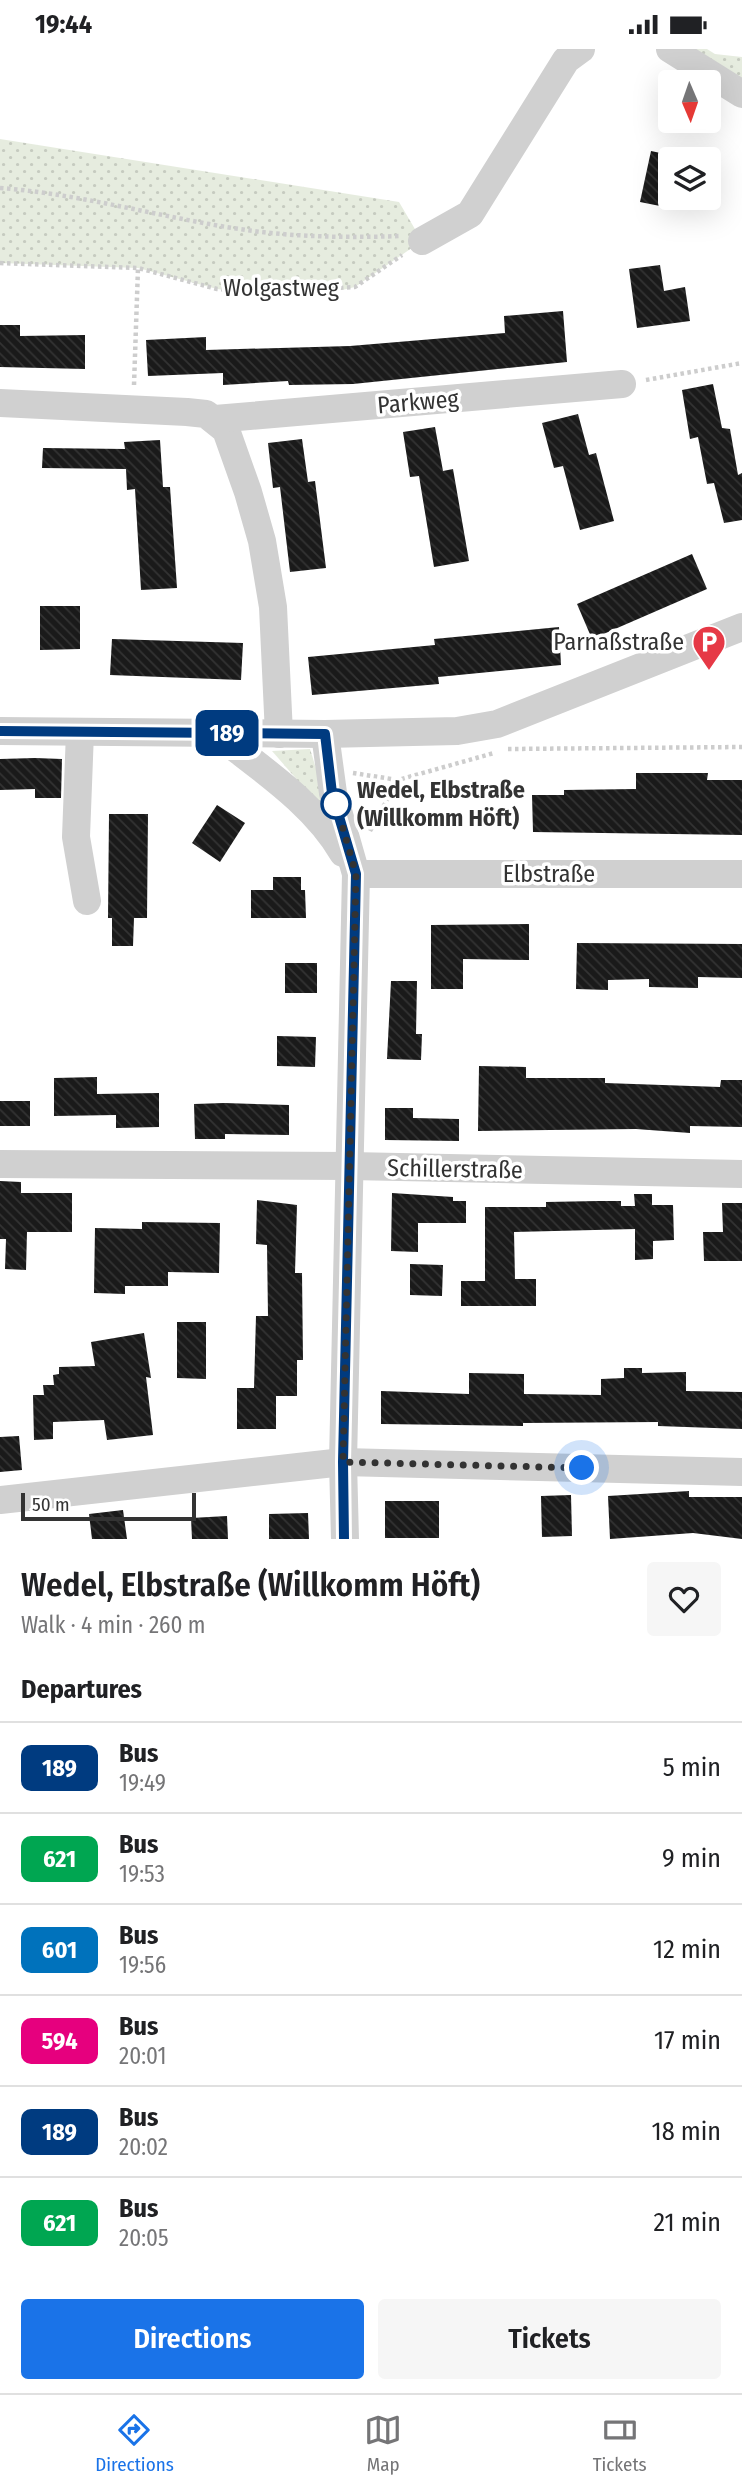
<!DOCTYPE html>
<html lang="en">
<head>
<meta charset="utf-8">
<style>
	:root { --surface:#fff; --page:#f6f6f6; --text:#202124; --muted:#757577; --line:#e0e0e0; --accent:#1a73e8 }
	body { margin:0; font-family:"Fira Sans Condensed",sans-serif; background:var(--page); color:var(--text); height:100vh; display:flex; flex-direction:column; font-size:26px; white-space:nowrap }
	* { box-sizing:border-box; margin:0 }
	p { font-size:23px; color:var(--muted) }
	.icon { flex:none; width:38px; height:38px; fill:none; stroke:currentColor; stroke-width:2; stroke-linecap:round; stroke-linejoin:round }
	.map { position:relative; height:1490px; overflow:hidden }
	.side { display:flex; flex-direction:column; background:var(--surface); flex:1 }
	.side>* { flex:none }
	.badge { padding:0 14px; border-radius:10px; font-size:24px; line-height:46px }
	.needle { width:46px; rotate:178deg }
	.controls { position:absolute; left:658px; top:21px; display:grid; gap:14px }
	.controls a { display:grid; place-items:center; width:63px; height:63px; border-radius:7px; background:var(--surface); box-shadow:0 7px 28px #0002; font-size:35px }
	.scale { position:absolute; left:21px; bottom:18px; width:175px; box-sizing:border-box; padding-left:7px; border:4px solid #333; border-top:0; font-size:19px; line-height:24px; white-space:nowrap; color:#333; -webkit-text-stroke:5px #fff; paint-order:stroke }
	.you { position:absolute; width:35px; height:35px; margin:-18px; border:5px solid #fff; border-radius:50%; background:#1a73e8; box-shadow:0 0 0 10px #1a73e833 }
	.map>.badge { position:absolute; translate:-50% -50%; box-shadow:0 0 0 4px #fff }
	h2 { padding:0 21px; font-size:26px; line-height:63px }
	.round { display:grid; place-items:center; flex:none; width:74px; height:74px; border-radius:7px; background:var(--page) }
	.summary { display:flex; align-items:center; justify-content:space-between; height:119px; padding:0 21px }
	h1 { font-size:33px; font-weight:600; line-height:52px }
	.cta { display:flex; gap:14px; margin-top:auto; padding:14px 21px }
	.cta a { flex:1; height:80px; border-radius:7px; background:var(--accent); color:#fff; font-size:28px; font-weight:600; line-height:80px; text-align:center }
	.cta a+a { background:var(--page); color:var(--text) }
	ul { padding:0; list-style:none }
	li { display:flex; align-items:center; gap:21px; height:91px; padding:0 21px; border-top:2px solid var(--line) }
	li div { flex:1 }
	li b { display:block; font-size:26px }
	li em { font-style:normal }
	li .badge { min-width:77px; font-weight:700; text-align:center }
	.status { display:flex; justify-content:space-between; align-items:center; height:49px; padding:0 35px; background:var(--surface); direction:ltr }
	.status svg { height:19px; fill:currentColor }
	.tab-bar { display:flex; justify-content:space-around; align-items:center; height:98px; border-top:2px solid var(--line); background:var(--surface); font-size:19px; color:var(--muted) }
	.tab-bar a { display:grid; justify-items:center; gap:4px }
	.tab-bar .on { color:var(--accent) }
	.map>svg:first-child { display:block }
	.grass { fill:url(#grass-dots) }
	.building { fill:url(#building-back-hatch) }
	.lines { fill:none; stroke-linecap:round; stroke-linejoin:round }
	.path { stroke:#cdcdcd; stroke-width:4.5; stroke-dasharray:3.5 3.5; stroke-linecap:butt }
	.minor { stroke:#d0d0d0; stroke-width:28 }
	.line-casing { stroke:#fff; stroke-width:16 }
	.line { stroke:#003b80; stroke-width:10 }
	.walk { stroke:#333; stroke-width:7; stroke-dasharray:0 12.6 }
	.stop-dot { fill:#fff; stroke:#003b80; stroke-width:3.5 }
	.labels { text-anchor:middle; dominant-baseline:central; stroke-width:7; stroke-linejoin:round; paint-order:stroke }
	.street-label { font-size:24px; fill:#333; stroke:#fff }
	.poi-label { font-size:24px; fill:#333; stroke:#fff; text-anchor:end }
	.stop-label { font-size:24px; font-weight:bold; fill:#333; stroke:#fff; text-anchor:start }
</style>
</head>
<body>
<div class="status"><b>19:44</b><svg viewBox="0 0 49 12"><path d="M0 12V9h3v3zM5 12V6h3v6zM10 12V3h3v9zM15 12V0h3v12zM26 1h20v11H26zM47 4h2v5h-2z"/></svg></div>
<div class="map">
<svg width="742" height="1490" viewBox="0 0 742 1490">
	<defs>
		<pattern id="grass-dots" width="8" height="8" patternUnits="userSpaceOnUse" patternTransform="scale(1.75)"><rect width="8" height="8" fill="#e6ecdf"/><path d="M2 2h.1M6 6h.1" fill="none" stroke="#c6cbc0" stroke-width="1.8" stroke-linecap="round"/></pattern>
		<pattern id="building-back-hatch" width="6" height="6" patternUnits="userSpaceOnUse" patternTransform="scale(1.75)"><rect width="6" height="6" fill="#1a1a1a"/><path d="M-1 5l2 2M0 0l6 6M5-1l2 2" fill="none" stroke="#333"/></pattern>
	</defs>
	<rect width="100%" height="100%" fill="#fff"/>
	<!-- grass -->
	<g class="grass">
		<path d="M670,0H707L715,5L742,8V42Z"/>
		<path d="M0,90L399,153L422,192L355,238L342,241L299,239L241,243L217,240L138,219L0,214Z"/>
		<path d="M310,700L328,758L313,749L272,702Z"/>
	</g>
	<!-- building -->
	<g class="building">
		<path d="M651,102L670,106V159L640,153Z"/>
		<path d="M660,216L664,242L685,238L690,272L637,279L629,220Z"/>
		<path d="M563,262L567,313L353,335L289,336L288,332L223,336V324L148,327L146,291L206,288V301L350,297L505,284L504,267Z"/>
		<path d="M0,276H20V287L85,286V320L0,318Z"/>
		<path d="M713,335L722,379L730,380L738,426L742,424V471L724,474L714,434L707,435L698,388L690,390L682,341Z"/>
		<path d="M578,365L589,406L596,404L614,472L580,481L563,417L554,419L542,374Z"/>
		<path d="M435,378L443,422L453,420L469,512L434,518L419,427L410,428L403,383Z"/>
		<path d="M302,390L308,433L315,432L326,519L290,523L280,438L273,439L268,394Z"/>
		<path d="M160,391L163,438H170L177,539L141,541L135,440L127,441L126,420L42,419L43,399L125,400L124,393Z"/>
		<path d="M692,505L707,540L592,590L577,555Z"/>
		<path d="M40,557H80V600L40,601Z"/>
		<path d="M559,578L561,616L438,628L439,635L312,646L308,608L435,596L434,590Z"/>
		<path d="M112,590L243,594L241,631L110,626Z"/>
		<path d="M35,709L62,710L61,749H35V740L0,741V710Z"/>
		<path d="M636,724H708L707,731H742V786L533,783L532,746H564V741L636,740Z"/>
		<path d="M217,756L245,774L220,813L192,794Z"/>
		<path d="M109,765H148L147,869H134L133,897H112V869H108Z"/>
		<path d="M273,828H301V841H305L306,869H251V841H273Z"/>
		<path d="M529,875V911L463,910V940H431V876Z"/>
		<path d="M577,894L742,895V929L698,928V939L649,938V930L608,931V941L576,940Z"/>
		<rect x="285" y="914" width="32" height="30"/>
		<path d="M391,932H417L416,985H422L421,1011L387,1010Z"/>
		<path d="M277,987L316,988L315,1018L277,1017Z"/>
		<path d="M479,1017L526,1018V1029H605V1034L720,1038L721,1031H742V1078L690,1077V1084L636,1080L478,1082Z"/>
		<path d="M97,1028V1045L159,1044V1078L116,1079V1066L54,1067V1029Z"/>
		<rect x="0" y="1052" width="30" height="25"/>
		<path d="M224,1054L289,1056V1086L225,1085V1090H195L194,1055Z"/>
		<path d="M385,1059H413V1069L459,1070V1092L385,1091Z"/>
		<path d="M0,1132L21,1133V1144H72V1183H27L26,1221L5,1220L6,1190H0Z"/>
		<path d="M392,1144L453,1148V1152H466V1174H418V1203L391,1202Z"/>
		<path d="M634,1145H652V1156H673L674,1191L653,1192V1210L635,1211V1180L514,1183L515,1230H536V1257H461V1232H485V1158H546V1153L598,1152H621V1157H635Z"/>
		<path d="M257,1151L297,1156L295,1224H302L303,1311H297V1347H276V1380H237V1339H254L256,1267H268L267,1196L256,1195Z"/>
		<path d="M722,1154H742V1212H704L703,1183H723Z"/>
		<path d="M142,1173L220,1174L219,1224L168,1223V1237H125V1245L94,1244L95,1179L142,1180Z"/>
		<path d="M410,1215L443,1216L442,1247L410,1246Z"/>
		<path d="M177,1273H206V1330L177,1329Z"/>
		<path d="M144,1284L151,1329L146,1328L153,1386L107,1391L104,1371L53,1373V1390L34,1391L33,1346H44L43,1336H54L53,1326L59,1325V1318L95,1317L91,1293Z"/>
		<path d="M624,1319H642V1324L686,1323V1342L742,1343V1380L658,1377V1373L523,1374V1377L381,1375V1342L469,1345V1324L524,1325V1345L601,1346V1330L624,1329Z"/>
		<path d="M19,1387L22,1421L0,1423V1388Z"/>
		<path d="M689,1442V1448H742V1490L693,1484L610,1490L608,1447Z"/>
		<path d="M571,1446L572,1487L542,1488L541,1447Z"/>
		<rect x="385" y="1452" width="54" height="37"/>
		<path d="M123,1461L127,1490H92L89,1465Z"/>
		<path d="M308,1464L309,1490H269V1465Z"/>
		<path d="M227,1467L228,1490H192L191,1469Z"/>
	</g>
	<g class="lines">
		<!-- path -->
		<g class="path">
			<path d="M0,139C81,145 159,168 239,180C292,188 346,189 400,187"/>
			<path d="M0,214L138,219L217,240L263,243L355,238L402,206"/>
			<path d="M646,331L742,314"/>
			<path d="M134,336L138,219"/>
			<path d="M508,700L742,698"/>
			<path d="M353,724L398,731L494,704"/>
			<path d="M370,782L398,731"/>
		</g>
		<!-- minor -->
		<g class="minor">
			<path d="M670,0L742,45"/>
			<path d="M422,192L470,165L566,11L581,0"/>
			<path d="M0,354L187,363L206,365L226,381L248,443L262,492L273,558L279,685"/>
			<path d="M215,370L622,335"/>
			<path d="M0,682L325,685L457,682L497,675L742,578"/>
			<path d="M80,683L76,788L87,852"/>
			<path d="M216,684C261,720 314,754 343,804"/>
			<path d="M325,685L333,744L356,825L343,1413L345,1490"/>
			<path d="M356,825H742"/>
			<path d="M0,1115L350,1117L742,1125"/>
			<path d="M0,1451L343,1413L742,1423"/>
		</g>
	</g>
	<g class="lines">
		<defs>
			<path id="line" d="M0,682L325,685L332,744L356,825L343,1413L344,1490"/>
		</defs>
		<!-- line casing -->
		<use href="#line" class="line-casing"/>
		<!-- line -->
		<use href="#line" class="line"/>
		<!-- walk -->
		<path class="walk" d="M336,755L356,825L343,1413L582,1419"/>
	</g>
	<!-- icons -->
	<defs>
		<symbol id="parking-pin" viewBox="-11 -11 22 30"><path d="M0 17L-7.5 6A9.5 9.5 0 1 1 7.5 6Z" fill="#e63946" stroke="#fff"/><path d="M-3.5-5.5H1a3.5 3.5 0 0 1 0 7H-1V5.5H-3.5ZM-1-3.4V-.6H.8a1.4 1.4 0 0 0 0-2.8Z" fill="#fff"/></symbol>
	</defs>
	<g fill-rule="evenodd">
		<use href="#parking-pin" x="690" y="574" width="38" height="52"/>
	</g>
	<!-- markers -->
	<circle class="stop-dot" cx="336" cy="755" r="14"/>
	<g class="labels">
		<!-- street labels -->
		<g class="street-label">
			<text x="281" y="239">Wolgastweg</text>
			<text transform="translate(418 353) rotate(-5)">Parkweg</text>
			<text x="549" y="825">Elbstraße</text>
			<text transform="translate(455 1120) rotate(1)">Schillerstraße</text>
		</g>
		<!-- poi labels -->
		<g class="poi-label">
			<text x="684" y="593">Parnaßstraße</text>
		</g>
		<!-- stop labels -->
		<g class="stop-label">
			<text x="357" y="741">Wedel, Elbstraße<tspan x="357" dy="28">(Willkomm Höft)</tspan></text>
		</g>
	</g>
</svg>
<div class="controls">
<a><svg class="needle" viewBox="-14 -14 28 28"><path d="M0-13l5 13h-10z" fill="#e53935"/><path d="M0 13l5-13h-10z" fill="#757577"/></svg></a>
<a><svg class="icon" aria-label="layers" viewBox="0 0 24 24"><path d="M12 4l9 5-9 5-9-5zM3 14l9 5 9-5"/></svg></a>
</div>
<div class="scale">50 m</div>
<div class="you" style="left:582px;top:1419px"></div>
<b class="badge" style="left:227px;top:684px;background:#003b80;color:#fff">189</b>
</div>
<section class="side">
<div class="summary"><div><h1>Wedel, Elbstraße (Willkomm Höft)</h1><p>Walk · 4 min · 260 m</p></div><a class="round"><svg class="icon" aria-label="heart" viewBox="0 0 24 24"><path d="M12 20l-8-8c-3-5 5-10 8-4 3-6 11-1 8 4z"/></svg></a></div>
<h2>Departures</h2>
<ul>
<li><span class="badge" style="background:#003b80;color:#fff">189</span><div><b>Bus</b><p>19:49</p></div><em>5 min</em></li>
<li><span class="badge" style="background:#00a651;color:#fff">621</span><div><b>Bus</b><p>19:53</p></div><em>9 min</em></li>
<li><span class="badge" style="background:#0072bc;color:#fff">601</span><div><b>Bus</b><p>19:56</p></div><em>12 min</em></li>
<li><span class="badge" style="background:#e6007e;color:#fff">594</span><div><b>Bus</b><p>20:01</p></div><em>17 min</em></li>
<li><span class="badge" style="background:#003b80;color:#fff">189</span><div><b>Bus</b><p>20:02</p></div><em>18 min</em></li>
<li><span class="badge" style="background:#00a651;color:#fff">621</span><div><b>Bus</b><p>20:05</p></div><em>21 min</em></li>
</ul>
<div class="cta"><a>Directions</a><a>Tickets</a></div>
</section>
<nav class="tab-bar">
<a class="on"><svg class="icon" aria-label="directions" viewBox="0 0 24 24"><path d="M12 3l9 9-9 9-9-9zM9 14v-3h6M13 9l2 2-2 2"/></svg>Directions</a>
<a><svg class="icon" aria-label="map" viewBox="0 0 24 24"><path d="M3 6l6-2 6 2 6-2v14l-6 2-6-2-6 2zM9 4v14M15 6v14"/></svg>Map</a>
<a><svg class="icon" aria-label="tickets" viewBox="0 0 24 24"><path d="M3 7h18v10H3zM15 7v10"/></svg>Tickets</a>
</nav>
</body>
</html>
